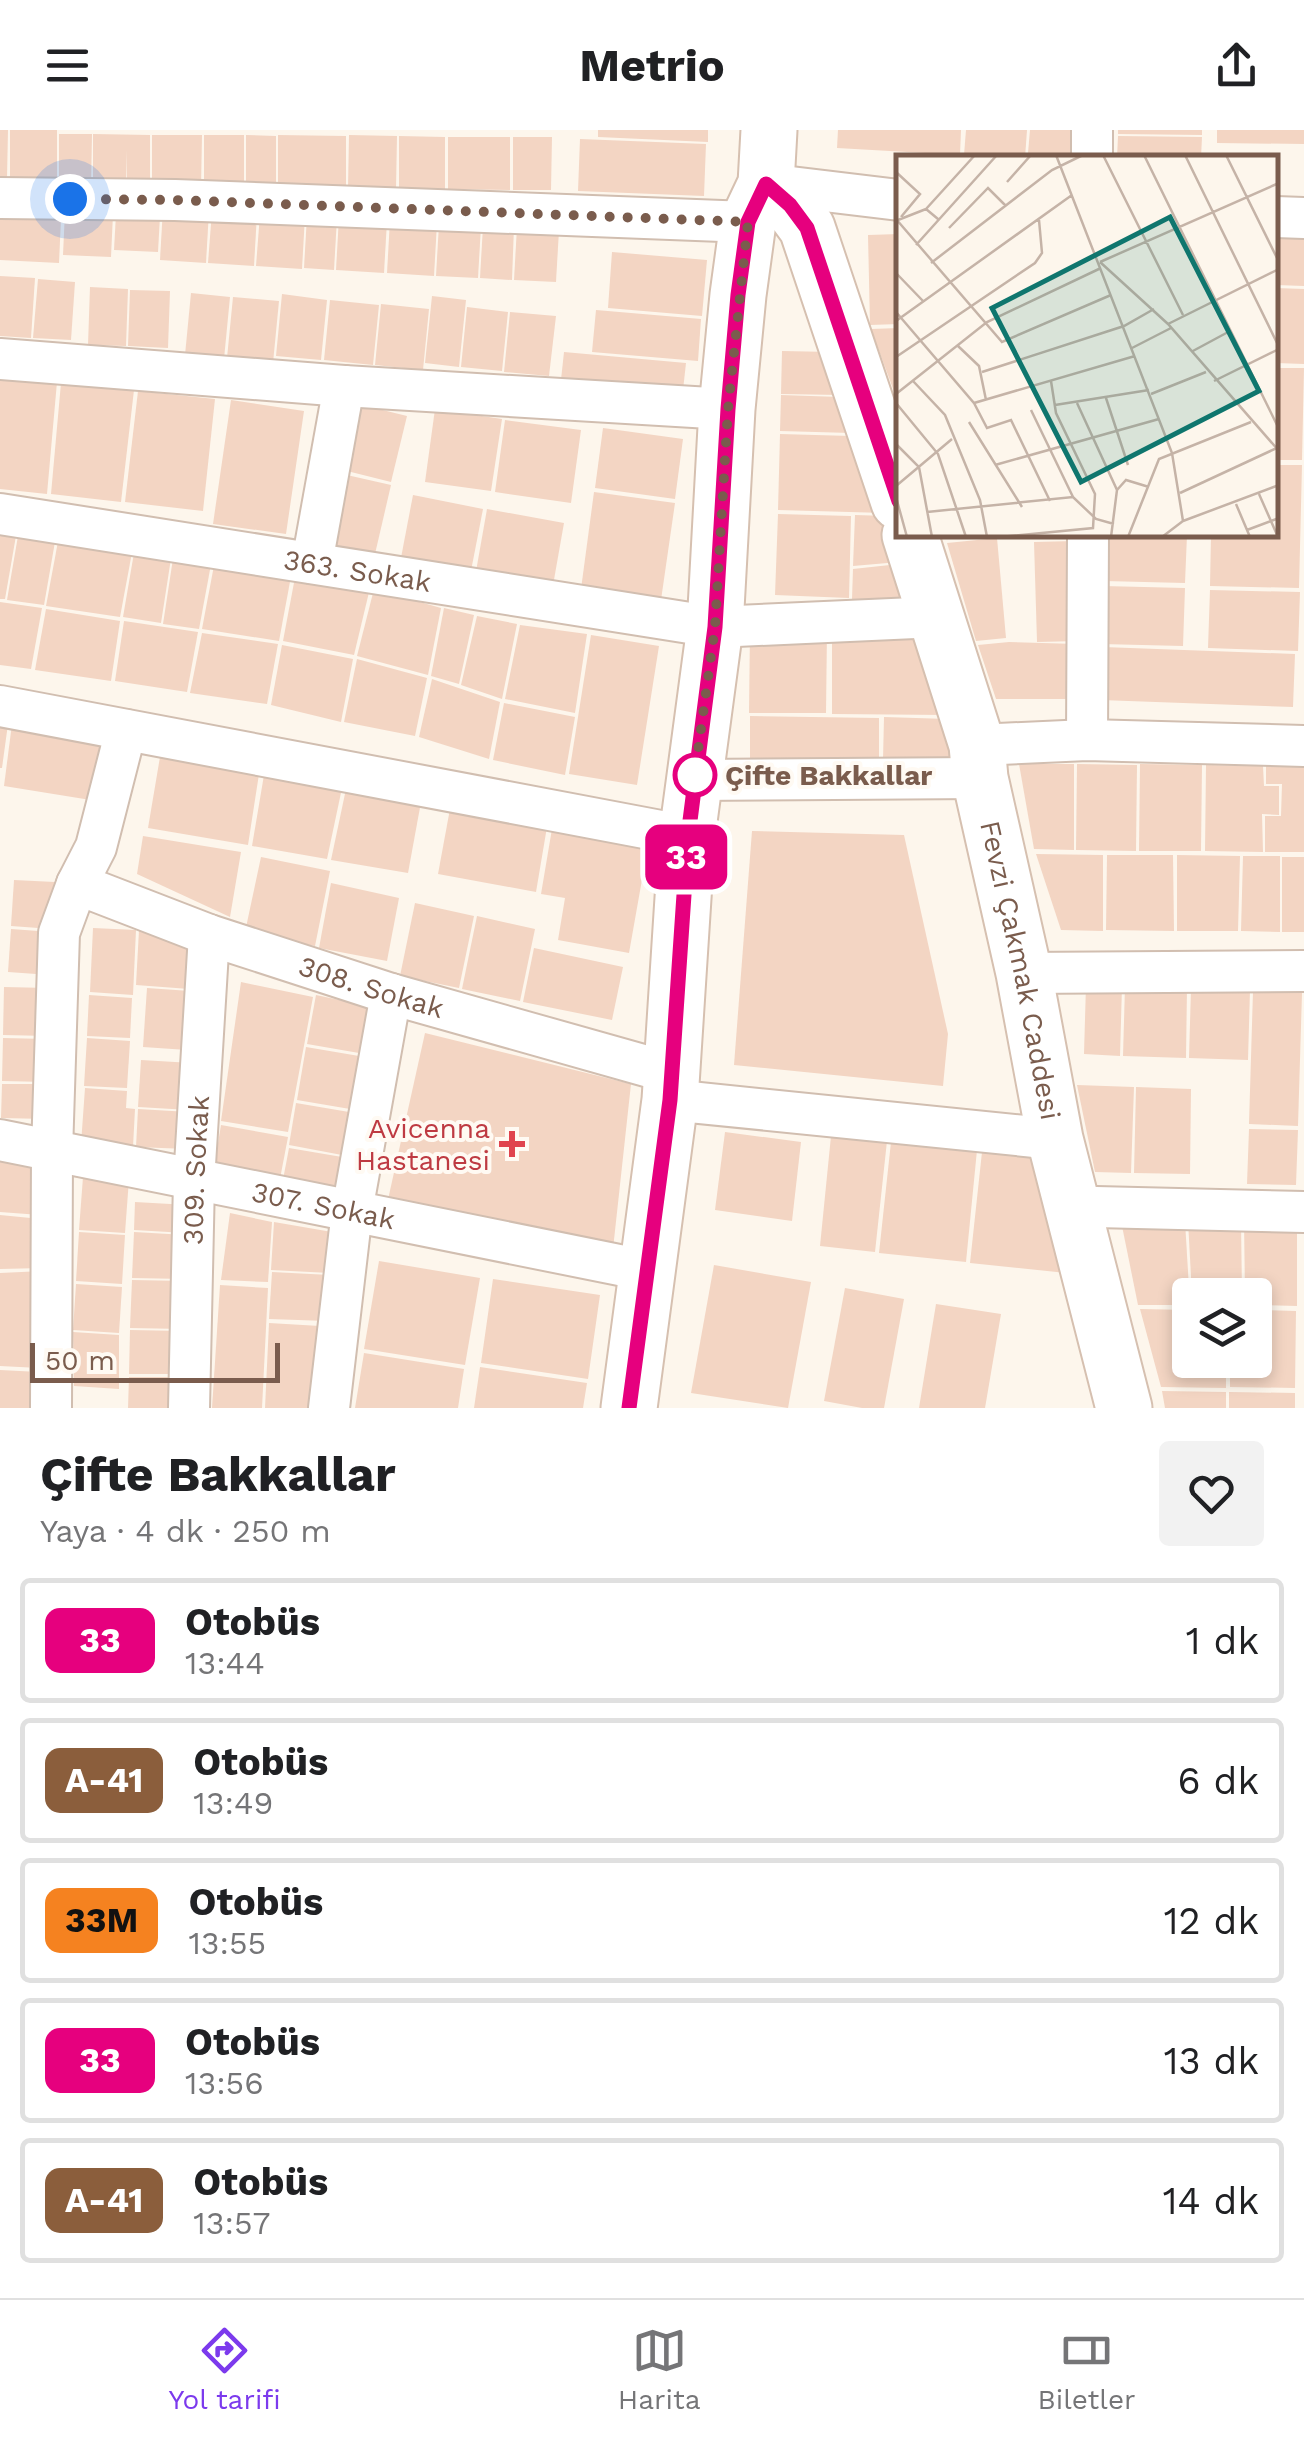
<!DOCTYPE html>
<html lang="tr">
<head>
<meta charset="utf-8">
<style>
	:root { --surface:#fff; --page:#f2f2f2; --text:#202124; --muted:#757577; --line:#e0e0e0; --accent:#7c3aed }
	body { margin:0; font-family:"Work Sans",sans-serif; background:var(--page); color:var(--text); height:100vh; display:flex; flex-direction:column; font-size:38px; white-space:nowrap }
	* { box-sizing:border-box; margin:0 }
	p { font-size:32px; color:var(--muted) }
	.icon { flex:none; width:55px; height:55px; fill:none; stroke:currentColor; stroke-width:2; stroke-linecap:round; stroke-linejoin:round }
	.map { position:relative; height:1278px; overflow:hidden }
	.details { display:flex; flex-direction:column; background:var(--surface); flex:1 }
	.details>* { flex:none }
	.badge { padding:0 20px; border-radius:15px; font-size:35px; line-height:65px }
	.tools { position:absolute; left:1172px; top:1148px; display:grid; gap:20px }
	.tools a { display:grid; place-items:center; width:100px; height:100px; border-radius:10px; background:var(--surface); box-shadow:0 5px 15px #0003; font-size:50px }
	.scale { position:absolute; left:30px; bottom:25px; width:250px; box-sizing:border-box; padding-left:10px; border:5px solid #7a5c4d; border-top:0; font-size:28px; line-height:35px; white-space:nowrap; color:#7a5c4d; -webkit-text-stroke:8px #fffaf3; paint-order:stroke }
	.you { position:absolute; width:50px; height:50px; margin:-25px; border:8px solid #fff; border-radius:50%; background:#1a73e8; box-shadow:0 0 0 15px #1a73e833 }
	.map>.badge { position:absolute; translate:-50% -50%; box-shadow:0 0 0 5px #fff }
	.round { display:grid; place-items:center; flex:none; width:105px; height:105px; border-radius:10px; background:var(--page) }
	.head { display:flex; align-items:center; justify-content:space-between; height:170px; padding:0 40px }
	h1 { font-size:48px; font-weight:700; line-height:75px }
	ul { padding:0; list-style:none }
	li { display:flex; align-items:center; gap:30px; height:125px; margin:0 20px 15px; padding:0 20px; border:5px solid var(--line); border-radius:10px }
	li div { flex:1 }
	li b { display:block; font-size:38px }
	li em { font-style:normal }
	li .badge { min-width:110px; font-weight:700; text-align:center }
	header { display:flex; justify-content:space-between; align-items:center; height:130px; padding:0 40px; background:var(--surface); font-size:45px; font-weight:700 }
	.dock { display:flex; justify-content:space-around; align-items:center; height:140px; border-top:2px solid var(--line); background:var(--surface); font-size:28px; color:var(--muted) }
	.dock a { display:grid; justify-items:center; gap:5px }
	.dock .active { color:var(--accent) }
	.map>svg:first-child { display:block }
	.building { fill:#f3d5c3 }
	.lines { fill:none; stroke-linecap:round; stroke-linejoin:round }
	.minor-casing { stroke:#d1beb0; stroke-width:44 }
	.secondary-casing { stroke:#d6c0b0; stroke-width:59 }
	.minor { stroke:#fff; stroke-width:40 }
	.secondary { stroke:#fff; stroke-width:55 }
	.line-casing { stroke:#fff; stroke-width:22 }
	.line { stroke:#e6007e; stroke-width:15 }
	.walk { stroke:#7a5c4d; stroke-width:10; stroke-dasharray:0 18 }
	.stop-dot { fill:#fff; stroke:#e6007e; stroke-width:5 }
	.health-dot { fill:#e0444e; stroke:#fffaf3; stroke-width:4 }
	.labels { text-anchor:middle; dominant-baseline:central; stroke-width:8; stroke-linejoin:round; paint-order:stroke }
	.street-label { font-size:28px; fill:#7a5c4d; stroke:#fffaf3 }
	.stop-label { font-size:28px; font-weight:bold; fill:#7a5c4d; stroke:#fffaf3; text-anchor:start }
	.health-label { font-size:28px; fill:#be3a42; stroke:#fffaf3; text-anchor:end }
	.inset-road { fill:none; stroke:#c5b3a7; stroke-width:2.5 }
	.view { fill:#0f766e; fill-opacity:0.15; stroke:#0f766e; stroke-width:5 }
	.inset-edge { fill:none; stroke:#7a5c4d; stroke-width:5 }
</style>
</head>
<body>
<header><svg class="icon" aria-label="menu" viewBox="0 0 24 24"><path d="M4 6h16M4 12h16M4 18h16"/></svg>Metrio<svg class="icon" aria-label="share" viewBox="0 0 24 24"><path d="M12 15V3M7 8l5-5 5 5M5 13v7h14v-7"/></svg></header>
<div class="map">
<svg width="1304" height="1278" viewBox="0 0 1304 1278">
	<rect width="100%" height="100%" fill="#fdf6ec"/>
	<!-- building -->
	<g class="building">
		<path d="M0,0H8L7,48H0Z"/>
		<rect x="10" y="0" width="47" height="48"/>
		<path d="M598,0H708V12L598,7Z"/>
		<path d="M838,0H961L960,25L837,18Z"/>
		<path d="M966,0H1027L1025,28L964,25Z"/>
		<path d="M1030,0H1080L1079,26L1028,23Z"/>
		<path d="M1118,0H1202V5L1118,4Z"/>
		<path d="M1217,0H1304V14L1217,13Z"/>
		<path d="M59,4H92L91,57L59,56Z"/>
		<path d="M93,4L150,5V57H127V20L126,57L93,56Z"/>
		<path d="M152,5H202L201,58L152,57Z"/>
		<path d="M204,5H244V58L204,57Z"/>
		<path d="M246,5L276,6V58H246Z"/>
		<path d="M278,5L346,6V58H278Z"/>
		<path d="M349,5L397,6L396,59L348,58Z"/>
		<path d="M399,6L445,7V59H399Z"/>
		<path d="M1118,6L1202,7L1201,28H1117Z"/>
		<path d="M448,7H510V60L448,59Z"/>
		<path d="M513,7H552L551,60H513Z"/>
		<path d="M580,9L706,14L704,66L578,61Z"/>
		<path d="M163,78L209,81L206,133L160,130Z"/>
		<path d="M65,81L113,84L111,127L63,125Z"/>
		<path d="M212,81L257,84L254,136L208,133Z"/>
		<path d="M116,84L160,86L158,122L114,120Z"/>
		<path d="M260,84L305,86L302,139L256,136Z"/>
		<path d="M0,86L61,89L59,133L0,130Z"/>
		<path d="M307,86L337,88L334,140L304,138Z"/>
		<path d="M339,87L387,91L384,143L336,140Z"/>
		<path d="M390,90L437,93L434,146L387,143Z"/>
		<path d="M439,94L481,96L478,148L436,146Z"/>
		<path d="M483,96L514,97L512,150L480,148Z"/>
		<path d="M517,97L559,100L556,152L514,150Z"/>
		<path d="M899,104V194L870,195L868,105Z"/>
		<path d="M1276,107L1304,108V156L1276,155Z"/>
		<path d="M612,122L707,130L702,186L608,178Z"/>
		<path d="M0,146L35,148L31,208L0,206Z"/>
		<path d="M38,149L75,152L71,210L33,208Z"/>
		<path d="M90,157L128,159L126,216L88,215Z"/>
		<path d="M1276,158L1304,159V234L1276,233Z"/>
		<path d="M130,160L170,161L168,218L128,216Z"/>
		<path d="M191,163L230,167L224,229L185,225Z"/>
		<path d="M282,164L327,170L321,230L276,226Z"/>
		<path d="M432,166L466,170L459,237L425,233Z"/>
		<path d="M233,167L279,171L273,233L227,228Z"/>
		<path d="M330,170L379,175L373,235L324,230Z"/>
		<path d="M381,174L429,179L423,240L375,235Z"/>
		<path d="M467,177L508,182L502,241L461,237Z"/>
		<path d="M596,180L701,189L698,231L592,222Z"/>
		<path d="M510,182L556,186L549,246L504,242Z"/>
		<path d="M899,198V275L871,199Z"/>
		<path d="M782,221L832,222L840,265L781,264Z"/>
		<path d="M564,222L686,233L682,269L560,259Z"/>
		<path d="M1276,238H1304L1302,330H1276Z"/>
		<path d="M0,246L57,252L47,364L0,359Z"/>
		<path d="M61,253L134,260L121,372L51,364Z"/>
		<path d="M138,261L215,269L203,381L125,372Z"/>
		<path d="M781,265L840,267L851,303L780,301Z"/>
		<path d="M231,270L304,281L286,404L213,394Z"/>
		<path d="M354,273L407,286L391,352L339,339Z"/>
		<path d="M435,279L502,289L491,361L425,352Z"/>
		<path d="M505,290L581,300L571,373L495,362Z"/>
		<path d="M603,298L683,309L675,369L595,358Z"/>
		<path d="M780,304L851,306L885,383L778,380Z"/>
		<path d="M1276,335H1302L1299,458L1210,456L1211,405H1276Z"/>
		<path d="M338,343L391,355L375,424L322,412Z"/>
		<path d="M594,362L675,373L661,470L581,459Z"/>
		<path d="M413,365L483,379L470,446L400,433Z"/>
		<path d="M487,379L564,393L552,461L475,447Z"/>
		<path d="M778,384L851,386L849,468L775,465Z"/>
		<path d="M855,385L887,386L899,432L853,436Z"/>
		<path d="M0,398L17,400L5,469H0Z"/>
		<path d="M19,400L56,406L44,475L7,470Z"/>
		<path d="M1105,405H1187L1185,453L1104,451Z"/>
		<path d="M59,406L133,417L120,487L46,476Z"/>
		<path d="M997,408L1006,508L976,511L947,413Z"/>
		<path d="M1075,411L1079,511L1037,512L1034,412Z"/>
		<path d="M135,417L172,422L161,493L123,487Z"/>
		<path d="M174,422L212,429L199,499L163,494Z"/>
		<path d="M215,430L292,441L279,511L202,499Z"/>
		<path d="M899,434L903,470L852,469L853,439Z"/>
		<path d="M296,442L370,458L354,525L283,511Z"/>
		<path d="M1103,456L1185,458L1183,516L1101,514Z"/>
		<path d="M374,459L441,478L428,545L357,526Z"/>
		<path d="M1210,460L1300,462L1298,521L1208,518Z"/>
		<path d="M0,472L42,478L31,539L0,535Z"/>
		<path d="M444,478L474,485L459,554L431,546Z"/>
		<path d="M46,479L120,491L111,551L35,540Z"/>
		<path d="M477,486L517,494L502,569L461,555Z"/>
		<path d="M124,491L198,502L187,562L115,551Z"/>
		<path d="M520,495L587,504L575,583L505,569Z"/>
		<path d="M750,500H827L826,583H749Z"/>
		<path d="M832,501H922L946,585L832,584Z"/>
		<path d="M202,503L278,514L267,574L190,563Z"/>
		<path d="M591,505L659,516L637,655L569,644Z"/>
		<path d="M1009,512L1077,514V569H996L978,515Z"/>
		<path d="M282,515L353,529L341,592L271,575Z"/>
		<path d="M1103,517L1295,524L1293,577L1101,570Z"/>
		<path d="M357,529L427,548L415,606L344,592Z"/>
		<path d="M432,549L500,572L489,629L419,607Z"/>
		<path d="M504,573L575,587L565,645L493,630Z"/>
		<path d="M750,586L879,588V630L750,629Z"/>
		<path d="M884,587L948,589L952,631L883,630Z"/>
		<path d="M0,592L8,594L2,638H0Z"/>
		<path d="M12,594L113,610L103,672L4,656Z"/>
		<path d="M160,627L259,644L248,715L148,698Z"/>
		<path d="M1019,634H1074V720L1034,719Z"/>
		<path d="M1077,634L1137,635L1136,721L1076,720Z"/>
		<path d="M1140,634L1202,635L1201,721H1139Z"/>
		<path d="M1206,635L1263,636L1264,656H1279V685L1262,684L1263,722L1205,721Z"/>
		<path d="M1266,636H1304V722H1265V686H1281L1282,654H1266Z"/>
		<path d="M264,645L342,658L327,729L252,716Z"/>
		<path d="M346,659L421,672L408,743L331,730Z"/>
		<path d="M452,668L549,685L536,762L438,744Z"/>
		<path d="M554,687L629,700L646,727L629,823L558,810L565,768L541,764Z"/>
		<path d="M752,701L904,705L948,904L943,956L734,935Z"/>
		<path d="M143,706L241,722L230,787L137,744Z"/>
		<path d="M1036,724L1103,725V801L1061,800Z"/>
		<path d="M1107,725H1173L1174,801L1106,800Z"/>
		<path d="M1177,725L1240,726L1238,801H1177Z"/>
		<path d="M1243,726H1280V802L1241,801Z"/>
		<path d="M261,727L330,741L315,816L245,802Z"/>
		<rect x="1282" y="727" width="22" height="75"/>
		<path d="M14,750L55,752L52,799L11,796Z"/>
		<path d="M331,753L399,768L387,831L319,818Z"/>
		<path d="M415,773L474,786L459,858L400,846Z"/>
		<path d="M477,786L535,799L520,871L462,859Z"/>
		<path d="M93,798L136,800L133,865L90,862Z"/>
		<path d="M11,799L52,802L50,845L8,842Z"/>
		<path d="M139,800L193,811L189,859L136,855Z"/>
		<path d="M534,818L623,837L612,890L523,872Z"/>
		<path d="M241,852L313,867L288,1002L221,991Z"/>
		<path d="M1086,855L1122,856L1120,926L1084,924Z"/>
		<path d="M1125,856L1187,858L1186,928L1123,926Z"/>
		<path d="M4,857L49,858L48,906L3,905Z"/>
		<path d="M147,858L190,861L187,920L143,917Z"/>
		<path d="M1191,858L1250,860L1248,930L1189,928Z"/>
		<path d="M1253,861L1302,863L1298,996L1249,994Z"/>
		<path d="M89,865L132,868L130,908L87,906Z"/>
		<path d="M316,865L368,876L359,923L307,914Z"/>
		<path d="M425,903L631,954L613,1119L387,1074Z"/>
		<path d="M3,908L48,909L47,952L2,951Z"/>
		<path d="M87,908L130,911L127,958L84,956Z"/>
		<path d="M306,917L359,926L350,979L297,970Z"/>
		<path d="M141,930L192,933L189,980L138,977Z"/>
		<path d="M2,954H47L46,989L1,988Z"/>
		<path d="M1077,955L1134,957L1131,1043L1095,1042Z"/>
		<path d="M1136,957L1191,959L1190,1044L1134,1043Z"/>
		<path d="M85,958L127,961L126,978L135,979L133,1017L81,1014Z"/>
		<path d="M296,973L349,982L342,1025L289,1015Z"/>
		<path d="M138,979L189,982L187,1019L136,1017Z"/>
		<path d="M221,995L288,1007L279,1054L213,1043Z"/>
		<path d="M1249,999L1298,1000L1296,1055L1247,1054Z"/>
		<path d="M725,1002L801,1012L792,1091L715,1080Z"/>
		<path d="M831,1006L887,1011L875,1122L820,1116Z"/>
		<path d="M891,1012L977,1020L966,1132L879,1123Z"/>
		<path d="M289,1018L342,1027L335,1064L282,1055Z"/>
		<path d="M982,1022L1050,1028L1076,1144L970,1133Z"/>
		<path d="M0,1023L40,1029V1085L0,1082Z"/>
		<path d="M83,1047L129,1049L125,1103L79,1100Z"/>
		<path d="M135,1072L188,1075L186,1103L134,1100Z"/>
		<path d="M230,1083L272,1092L268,1152L221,1150Z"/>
		<path d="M0,1085L41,1089L43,1138L0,1139Z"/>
		<path d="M1121,1091H1185L1190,1175H1138Z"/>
		<path d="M1188,1091H1241L1242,1165H1192Z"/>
		<path d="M1244,1091L1297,1092V1176L1255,1175V1165H1245Z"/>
		<path d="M274,1092L332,1102L330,1143L271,1140Z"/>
		<path d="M79,1102L125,1105L122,1154L76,1151Z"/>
		<path d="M134,1102L186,1105L185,1149L132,1148Z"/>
		<path d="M379,1131L480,1148L465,1235L364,1219Z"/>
		<path d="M714,1135L811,1152L788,1278L691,1263Z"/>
		<path d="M43,1141L39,1238L0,1236V1143Z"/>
		<path d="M272,1142L330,1145L327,1191L269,1189Z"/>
		<path d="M493,1149L600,1165L588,1249L481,1233Z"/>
		<path d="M132,1150L185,1151L183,1199L130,1198Z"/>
		<path d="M76,1154L122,1157L119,1203L73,1200Z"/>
		<path d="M220,1155L268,1158L262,1278H212Z"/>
		<path d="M845,1158L904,1169L884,1278H862L824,1271Z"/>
		<path d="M936,1174L1001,1184L985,1278H919Z"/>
		<path d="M1140,1179L1190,1180V1230H1226V1258L1161,1257Z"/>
		<path d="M1255,1180L1296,1181L1295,1258L1230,1257V1230H1255Z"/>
		<path d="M269,1193L320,1196L316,1278H265Z"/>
		<path d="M130,1200L183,1201L182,1244H129Z"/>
		<path d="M73,1202L119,1205V1259L74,1256Z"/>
		<path d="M364,1223L464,1239L458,1278H355Z"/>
		<path d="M480,1237L587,1253L583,1278H474Z"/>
		<path d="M0,1240L39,1242L37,1278H0Z"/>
		<path d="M129,1247H182L181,1278H128Z"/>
		<path d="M1162,1261L1226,1262V1278H1165Z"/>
		<path d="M1229,1262L1295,1263V1278H1229Z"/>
	</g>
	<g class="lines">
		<defs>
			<g id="minor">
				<path d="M1092,28V0"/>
				<path d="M766,54L899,70"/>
				<path d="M0,68L175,70L748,92"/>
				<path d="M1276,87L1304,88"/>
				<path d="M0,229L344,256L727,279"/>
				<path id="s1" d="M0,384L715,497L937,487"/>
				<path d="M312,433L344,256"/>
				<path d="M0,576L687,706"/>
				<path d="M1087,610L1088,405"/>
				<path d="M977,615L1087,610L1304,616"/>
				<path d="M694,650L980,648"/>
				<path id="s2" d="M77,754L209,805L391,864L671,943"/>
				<path d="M1024,843L1304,841"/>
				<path d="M670,970L1055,1009"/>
				<path id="s3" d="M0,1010L649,1141"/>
				<path d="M1072,1082L1096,1077L1304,1082"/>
				<path d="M51,1278L52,1022L59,803L77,754L96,717L126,600"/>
				<path id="s4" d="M189,1278L194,1051L209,805"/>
				<path d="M329,1278L352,1081L391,864"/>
			</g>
			<g id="secondary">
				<path d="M766,54L790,75L807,98L899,372"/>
				<path id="s5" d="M910,405L977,615L980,648L1024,843L1055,1009L1124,1278"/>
				<path d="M629,1278L670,970L687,706L715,497L727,279L738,165L748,92L766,54L769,0"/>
			</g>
		</defs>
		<!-- minor casing -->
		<use href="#minor" class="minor-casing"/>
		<!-- secondary casing -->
		<use href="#secondary" class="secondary-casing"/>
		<!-- minor -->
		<use href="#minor" class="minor"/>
		<!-- secondary -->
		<use href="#secondary" class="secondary"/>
	</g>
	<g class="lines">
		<defs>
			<path id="line" d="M629,1278L670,970L688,706L715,497L728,279L738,165L748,92L766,54L790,75L807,98L899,371"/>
		</defs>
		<!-- line casing -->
		<use href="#line" class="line-casing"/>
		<!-- line -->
		<use href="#line" class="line"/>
		<!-- walk -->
		<path class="walk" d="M70,69L174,70L748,92L728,279L715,497L694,650L695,645"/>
	</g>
	<!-- markers -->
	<circle class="stop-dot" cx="695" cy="645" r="20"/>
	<path class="health-dot" d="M507 999h10v10h10v10h-10v10h-10v-10h-10v-10h10z"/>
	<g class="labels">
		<!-- street labels -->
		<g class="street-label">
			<text stroke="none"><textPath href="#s1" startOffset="362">363. Sokak</textPath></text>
			<text stroke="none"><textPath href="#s5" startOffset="450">Fevzi Çakmak Caddesi</textPath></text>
			<text stroke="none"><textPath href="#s2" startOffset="312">308. Sokak</textPath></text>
			<text stroke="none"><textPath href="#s4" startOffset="238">309. Sokak</textPath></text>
			<text stroke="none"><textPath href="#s3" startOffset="330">307. Sokak</textPath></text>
		</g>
		<!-- stop labels -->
		<g class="stop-label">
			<text x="725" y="645">Çifte Bakkallar</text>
		</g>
		<!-- health labels -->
		<g class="health-label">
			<text x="490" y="998">Avicenna<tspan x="490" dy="32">Hastanesi</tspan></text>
		</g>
	</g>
	<!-- overview -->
	<g transform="translate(896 25)">
		<rect width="382" height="382" fill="#fdf6ec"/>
		<path class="inset-road" d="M160,0L276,298L287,366L266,382M207,0L287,160M248,0L383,274M289,0L383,192M330,0L383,107M0,17L24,39L5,62M111,27L135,0M30,54L79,0M0,64L106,187L215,140M2,65L30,54L42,64M53,73L92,33L109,50M20,90L101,0M204,107L383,28M204,107L272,169L383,296M35,108L156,15L187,0M0,118L27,146M0,157L78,248L239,201M0,166L176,40M272,169L383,114M62,191L83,211L90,245M236,193L275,173M295,197L334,176M0,202L139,108L146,98L143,65M86,217L228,171L258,154M17,226L49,260L84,345L91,382M318,226L383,194M0,239L91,167L205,113M255,239L310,217M210,243L232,310M0,248L42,299L70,382M78,248L91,273L115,265L154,346M181,248L221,335L215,382M159,250L253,235M135,255L177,342M73,267L126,352M0,289L23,312L36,382M99,310L263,264M0,331L56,284M221,335L230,325L253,332M284,338L383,292M363,339L382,382M0,342L11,382M340,349L354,382M31,357L177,342L200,364L218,369M287,366L383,330M351,375L383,363M104,382L197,373L199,339L160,258L155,226M232,382L263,304L355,267"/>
		<path class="view" d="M274,62L363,236L185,327L96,153Z"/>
		<rect width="382" height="382" class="inset-edge"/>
	</g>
</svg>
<div class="tools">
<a><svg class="icon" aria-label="layers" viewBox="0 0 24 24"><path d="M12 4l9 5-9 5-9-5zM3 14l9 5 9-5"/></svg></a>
</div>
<div class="scale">50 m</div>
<div class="you" style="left:70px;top:69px"></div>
<b class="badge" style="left:686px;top:727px;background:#e6007e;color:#fff">33</b>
</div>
<section class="details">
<div class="head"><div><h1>Çifte Bakkallar</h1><p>Yaya · 4 dk · 250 m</p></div><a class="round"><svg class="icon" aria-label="heart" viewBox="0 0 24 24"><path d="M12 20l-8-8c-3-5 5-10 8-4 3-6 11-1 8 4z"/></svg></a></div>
<ul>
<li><span class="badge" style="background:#e6007e;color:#fff">33</span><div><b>Otobüs</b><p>13:44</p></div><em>1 dk</em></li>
<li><span class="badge" style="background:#8b5e3c;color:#fff">A-41</span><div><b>Otobüs</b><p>13:49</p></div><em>6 dk</em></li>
<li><span class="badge" style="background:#f58220;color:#111">33M</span><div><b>Otobüs</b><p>13:55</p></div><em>12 dk</em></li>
<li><span class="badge" style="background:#e6007e;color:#fff">33</span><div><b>Otobüs</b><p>13:56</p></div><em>13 dk</em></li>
<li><span class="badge" style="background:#8b5e3c;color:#fff">A-41</span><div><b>Otobüs</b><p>13:57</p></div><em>14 dk</em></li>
</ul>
</section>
<nav class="dock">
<a class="active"><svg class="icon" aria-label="directions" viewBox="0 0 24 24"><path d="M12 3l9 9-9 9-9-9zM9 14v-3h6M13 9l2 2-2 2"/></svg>Yol tarifi</a>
<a><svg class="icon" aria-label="map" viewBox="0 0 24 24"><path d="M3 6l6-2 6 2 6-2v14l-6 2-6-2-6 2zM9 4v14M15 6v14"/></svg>Harita</a>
<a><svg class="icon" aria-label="tickets" viewBox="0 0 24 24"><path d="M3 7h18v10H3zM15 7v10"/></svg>Biletler</a>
</nav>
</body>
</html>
